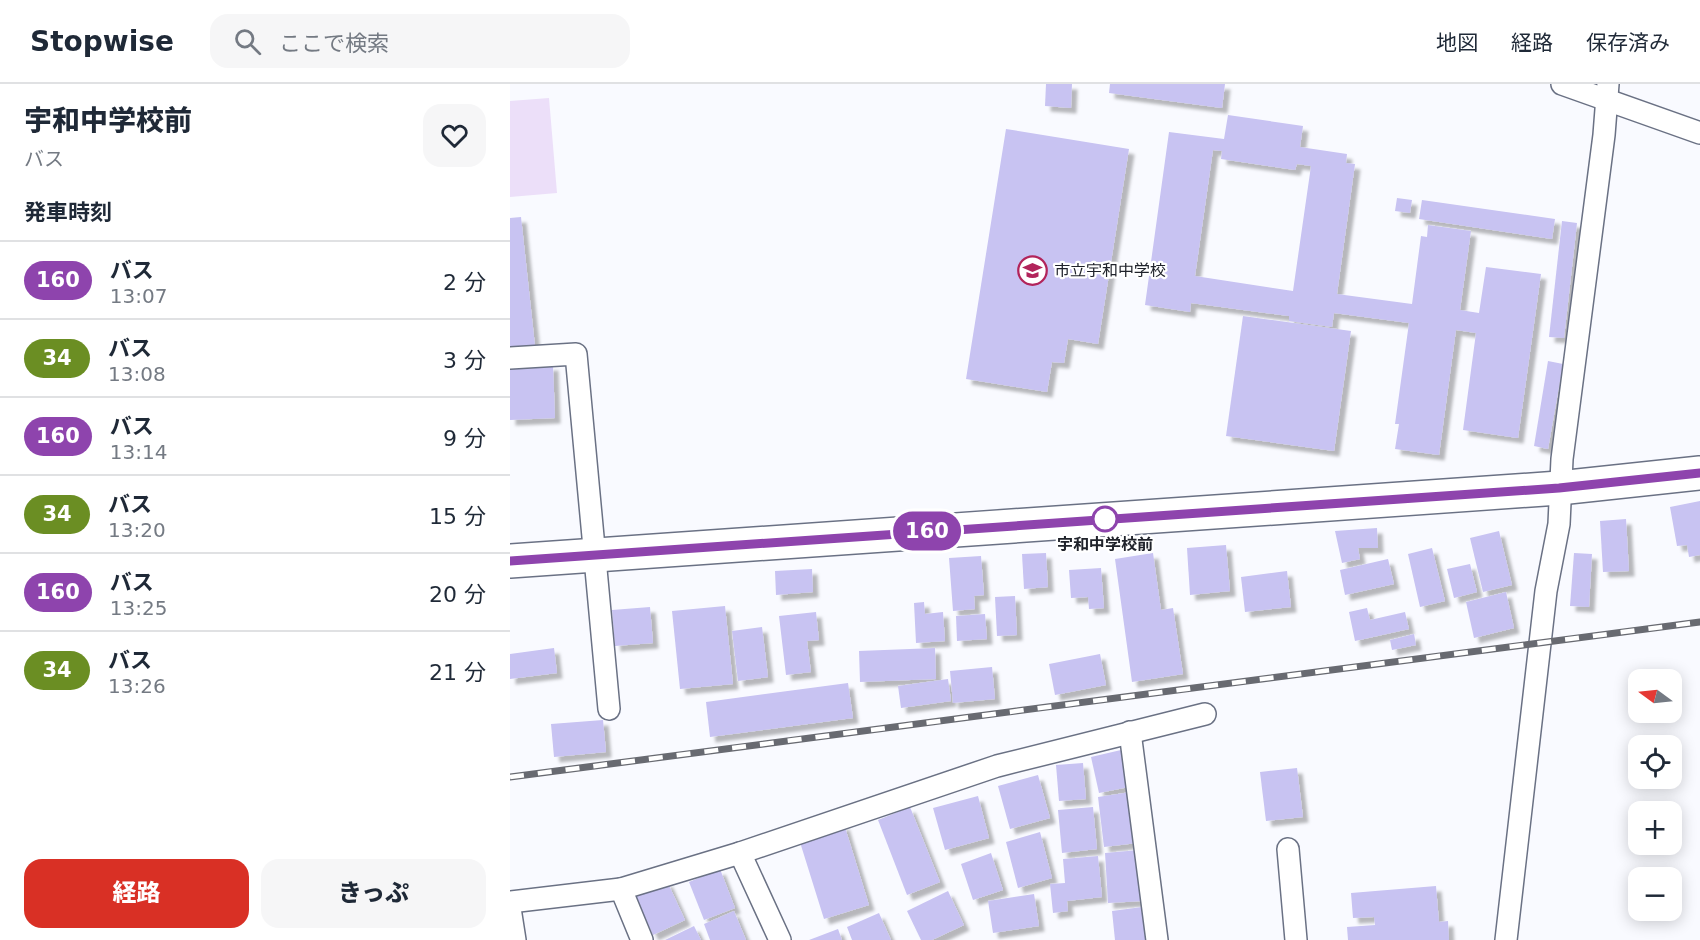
<!DOCTYPE html>
<html lang="ja">
<head>
<meta charset="utf-8">
<style>
	:root { --surface:#fff; --page:#f6f6f7; --text:#1f2937; --muted:#747a83; --line:#e0e1e3; --accent:#d93025 }
	body { margin:0; font-family:"DejaVu Sans","Noto Sans JP",sans-serif; background:var(--page); color:var(--text); height:100vh; display:flex; flex-direction:column; font-size:22px; white-space:nowrap }
	* { box-sizing:border-box; margin:0 }
	p { font-size:20px; color:var(--muted) }
	.icon { flex:none; width:33px; height:33px; fill:none; stroke:currentColor; stroke-width:2; stroke-linecap:round; stroke-linejoin:round }
	.map { position:relative; flex:1; overflow:hidden }
	.drawer { display:flex; flex-direction:column; background:var(--surface); width:510px }
	.drawer>* { flex:none }
	.badge { padding:0 12px; border-radius:20px; font-size:21px; line-height:39px }
	.needle { width:39px; rotate:285deg }
	.tools { position:absolute; left:1118px; top:585px; display:grid; gap:12px }
	.tools a { display:grid; place-items:center; width:54px; height:54px; border-radius:12px; background:var(--surface); box-shadow:0 3px 15px #0003; font-size:30px }
	.map>.badge { position:absolute; translate:-50% -50%; box-shadow:0 0 0 3px #fff }
	h2 { padding:0 24px; font-size:22px; line-height:54px }
	.round { display:grid; place-items:center; flex:none; width:63px; height:63px; border-radius:18px; background:var(--page) }
	.overview { display:flex; align-items:center; justify-content:space-between; height:102px; padding:0 24px }
	h1 { font-size:28px; font-weight:800; line-height:45px }
	.button { display:flex; gap:12px; margin-top:auto; padding:12px 24px }
	.button a { flex:1; height:69px; border-radius:18px; background:var(--accent); color:#fff; font-size:24px; font-weight:800; line-height:69px; text-align:center }
	.button a+a { background:var(--page); color:var(--text) }
	ul { padding:0; list-style:none }
	li { display:flex; align-items:center; gap:18px; height:78px; padding:0 24px; border-top:2px solid var(--line) }
	li div { flex:1 }
	li b { display:block; font-size:22px }
	li em { font-style:normal }
	li .badge { min-width:66px; font-weight:700; text-align:center }
	header { display:flex; align-items:center; gap:36px; box-sizing:border-box; height:84px; padding:0 30px; background:var(--surface); border-bottom:2px solid var(--line) }
	header strong { font-size:28px }
	nav { display:flex; gap:33px; margin-inline-start:auto; font-size:21px }
	.search { width:420px; height:54px; background:var(--page); display:flex; align-items:center; gap:15px; box-sizing:border-box; padding:0 21px; border-radius:18px; color:var(--muted); font-size:22px }
	main { display:flex; flex:1; min-height:0 }
	.map>svg:first-child { display:block }
	.green { fill:#ecdff9 }
	.building { fill:#c8c3f2; fill-rule:evenodd; filter:url(#shadow) }
	.lines { fill:none; stroke-linecap:round; stroke-linejoin:round }
	.minor-casing { stroke:#6a7184; stroke-width:24 }
	.trunk-casing { stroke:#6a7184; stroke-width:36 }
	.minor { stroke:#fff; stroke-width:21 }
	.trunk { stroke:#fff; stroke-width:33 }
	.rail-casing { stroke:#686a71; stroke-width:7 }
	.rail { stroke:#fff; stroke-width:4.5; stroke-dasharray:14; stroke-linecap:butt }
	.line-casing { stroke:#fff; stroke-width:14 }
	.line { stroke:#8e44ad; stroke-width:9 }
	.stop-dot { fill:#fff; stroke:#8e44ad; stroke-width:3 }
	.labels { text-anchor:middle; dominant-baseline:central; stroke-width:4.5; stroke-linejoin:round; paint-order:stroke }
	.poi-label { font-size:16px; fill:#20232b; stroke:#fff; text-anchor:start }
	.stop-label { font-size:16px; font-weight:bold; fill:#20232b; stroke:#fff }
</style>
</head>
<body>
<header>
<strong>Stopwise</strong>
<div class="search"><svg class="icon" aria-label="search" viewBox="0 0 24 24"><circle cx="10" cy="10" r="6"/><path d="M15 15l6 6"/></svg>ここで検索</div>
<nav><a>地図</a><a>経路</a><a>保存済み</a></nav>
</header>
<main>
<section class="drawer">
<div class="overview"><div><h1>宇和中学校前</h1><p>バス</p></div><a class="round"><svg class="icon" aria-label="heart" viewBox="0 0 24 24"><path d="M12 20l-8-8c-3-5 5-10 8-4 3-6 11-1 8 4z"/></svg></a></div>
<h2>発車時刻</h2>
<ul>
<li><span class="badge" style="background:#8e44ad;color:#fff">160</span><div><b>バス</b><p>13:07</p></div><em>2 分</em></li>
<li><span class="badge" style="background:#6b8e23;color:#fff">34</span><div><b>バス</b><p>13:08</p></div><em>3 分</em></li>
<li><span class="badge" style="background:#8e44ad;color:#fff">160</span><div><b>バス</b><p>13:14</p></div><em>9 分</em></li>
<li><span class="badge" style="background:#6b8e23;color:#fff">34</span><div><b>バス</b><p>13:20</p></div><em>15 分</em></li>
<li><span class="badge" style="background:#8e44ad;color:#fff">160</span><div><b>バス</b><p>13:25</p></div><em>20 分</em></li>
<li><span class="badge" style="background:#6b8e23;color:#fff">34</span><div><b>バス</b><p>13:26</p></div><em>21 分</em></li>
</ul>
<div class="button"><a>経路</a><a>きっぷ</a></div>
</section>
<div class="map">
<svg width="1190" height="856" viewBox="0 0 1190 856">
	<defs>
		<filter id="shadow"><feDropShadow dx="5.5" dy="5.5" stdDeviation="1.5" flood-color="#0004"/></filter>
	</defs>
	<rect width="100%" height="100%" fill="#f9faff"/>
	<!-- green -->
	<path class="green" d="M39,14L47,109L0,113V17Z"/>
	<!-- building -->
	<g class="building">
		<path d="M536,0H562L561,24L535,22Z"/>
		<path d="M600,0H715L712,24L599,9Z"/>
		<path d="M718,31L793,42L790,63L837,70L836,79L845,80L827,210L902,220L911,152L917,153L918,141L961,147L950,226L969,229L976,183L1031,190L1008,354L953,346L966,249L946,246L929,371L885,365L889,340H885L899,239L824,229L822,243L779,237V232L681,219L680,228L635,221L659,48L714,55ZM703,66L712,67L711,75L785,86L787,80L801,82L783,207L685,192Z"/>
		<path d="M496,45L619,65L588,260L558,255L554,279L542,278L537,308L456,295Z"/>
		<path d="M887,114L902,116L900,129L885,127Z"/>
		<path d="M912,116L1045,135L1042,155L909,135Z"/>
		<path d="M11,133L25,262L0,264V134Z"/>
		<path d="M1052,137L1067,139L1054,254L1039,253Z"/>
		<path d="M733,232L841,247L824,367L716,352Z"/>
		<path d="M1038,277L1053,280L1038,365L1024,362Z"/>
		<path d="M43,281L45,334L0,336V284Z"/>
		<path d="M1190,417V471L1179,473L1177,461L1167,462L1160,423Z"/>
		<path d="M1116,435L1119,487L1093,488L1090,437Z"/>
		<path d="M867,444L868,464H848L850,475L832,479L825,447Z"/>
		<path d="M989,447L1002,501L973,508L960,454Z"/>
		<path d="M716,461L720,507L680,511L677,464Z"/>
		<path d="M922,464L935,517L910,523L898,470Z"/>
		<path d="M536,469L538,503L514,505L512,470Z"/>
		<path d="M643,469L651,526L663,524L673,590L622,598L605,475Z"/>
		<path d="M1064,469L1082,470L1079,523L1060,522Z"/>
		<path d="M471,472L474,511L464,512L465,525L443,527L439,474Z"/>
		<path d="M878,475L884,500L835,511L830,486Z"/>
		<path d="M960,480L967,508L944,514L937,485Z"/>
		<path d="M591,484L594,524L579,525L578,513L561,514L559,486Z"/>
		<path d="M302,485L303,508L266,511L265,487Z"/>
		<path d="M777,487L781,523L735,528L731,493Z"/>
		<path d="M996,508L1004,544L964,554L956,518Z"/>
		<path d="M505,512L507,551L487,552L485,513Z"/>
		<path d="M414,518L415,530L433,528L435,557L406,559L404,519Z"/>
		<path d="M215,522L223,600L170,605L162,527Z"/>
		<path d="M140,523L143,559L105,562L102,526Z"/>
		<path d="M857,524L860,536L895,528L899,545L845,557L839,528Z"/>
		<path d="M306,528L309,556L297,557L301,588L276,591L269,532Z"/>
		<path d="M475,530L477,555L447,557L446,532Z"/>
		<path d="M252,543L258,593L228,597L222,547Z"/>
		<path d="M904,550L906,561L882,566L880,556Z"/>
		<path d="M44,564L47,589L0,595V570Z"/>
		<path d="M425,564L426,595L350,598L349,567Z"/>
		<path d="M590,570L596,601L545,611L539,580Z"/>
		<path d="M482,583L485,615L443,619L440,587Z"/>
		<path d="M438,595L441,617L391,624L388,602Z"/>
		<path d="M338,599L343,634L200,653L196,618Z"/>
		<path d="M93,636L96,668L44,673L41,640Z"/>
		<path d="M611,666L619,703L589,709L581,673Z"/>
		<path d="M573,679L576,715L549,717L546,681Z"/>
		<path d="M787,684L793,733L756,737L750,688Z"/>
		<path d="M528,691L540,734L500,745L488,702Z"/>
		<path d="M621,708L627,759L594,763L588,713Z"/>
		<path d="M468,712L479,754L435,766L423,724Z"/>
		<path d="M400,723L430,798L397,811L368,736Z"/>
		<path d="M583,723L587,765L552,769L548,726Z"/>
		<path d="M334,740L359,821L314,835L289,755Z"/>
		<path d="M530,748L542,794L508,804L496,758Z"/>
		<path d="M629,766L633,817L598,819L595,769Z"/>
		<path d="M481,769L493,806L463,816L451,780Z"/>
		<path d="M588,772L592,813L557,817L558,827L543,829L540,800L555,799L553,775Z"/>
		<path d="M210,785L225,824L194,836L179,798Z"/>
		<path d="M157,797L175,836L143,851L125,812Z"/>
		<path d="M926,802L929,838L938,837L939,856H838L837,843L865,841L864,833L843,834L841,809Z"/>
		<path d="M438,807L454,841L422,856H411L397,827Z"/>
		<path d="M524,810L529,842L483,849L478,817Z"/>
		<path d="M632,823L636,856H605L602,827Z"/>
		<path d="M224,827L236,856H200L194,840Z"/>
		<path d="M369,829L381,856H342L337,843Z"/>
		<path d="M184,842L191,856H155Z"/>
		<path d="M328,845L332,856H299Z"/>
	</g>
	<g class="lines">
		<defs>
			<g id="minor">
				<path d="M1052,0L1190,49"/>
				<path d="M0,274L66,270L99,625"/>
				<path d="M620,648L647,856"/>
				<path d="M778,765L786,856"/>
				<path d="M230,769L270,856"/>
				<path d="M0,818L111,805"/>
				<path d="M0,824L5,856"/>
				<path d="M132,856L111,805L230,769L487,682L695,630"/>
				<path d="M996,856L1036,507L1049,440L1052,375L1094,51L1098,0"/>
			</g>
			<path id="trunk" d="M0,477L1049,404L1190,389"/>
		</defs>
		<!-- minor casing -->
		<use href="#minor" class="minor-casing"/>
		<!-- trunk casing -->
		<use href="#trunk" class="trunk-casing"/>
		<!-- minor -->
		<use href="#minor" class="minor"/>
		<!-- trunk -->
		<use href="#trunk" class="trunk"/>
		<defs>
			<path id="rail" d="M0,693L1190,538"/>
		</defs>
		<!-- rail casing -->
		<use href="#rail" class="rail-casing"/>
		<!-- rail -->
		<use href="#rail" class="rail"/>
	</g>
	<g class="lines">
		<defs>
			<path id="line" d="M0,477L1049,404L1190,389"/>
		</defs>
		<!-- line casing -->
		<use href="#line" class="line-casing"/>
		<!-- line -->
		<use href="#line" class="line"/>
	</g>
	<!-- icons -->
	<defs>
		<symbol id="school-ring" viewBox="-11 -11 22 22"><circle r="9.5" fill="#fff" stroke="#b2245b" stroke-width="1.5"/><path d="M0-5L7-2L0 1L-7-2ZM-4 1L0 2.5L4 1V4Q0 6-4 4Z" fill="#b2245b"/></symbol>
	</defs>
	<g fill-rule="evenodd">
		<use href="#school-ring" x="506" y="170" width="33" height="33"/>
	</g>
	<!-- markers -->
	<circle class="stop-dot" cx="595" cy="435" r="12"/>
	<g class="labels">
		<!-- poi labels -->
		<g class="poi-label">
			<text x="544" y="186">市立宇和中学校</text>
		</g>
		<!-- stop labels -->
		<g class="stop-label">
			<text x="595" y="460">宇和中学校前</text>
		</g>
	</g>
</svg>
<div class="tools">
<a><svg class="needle" viewBox="-14 -14 28 28"><path d="M0-13l5 13h-10z" fill="#e53935"/><path d="M0 13l5-13h-10z" fill="#747a83"/></svg></a>
<a><svg class="icon" aria-label="locate" viewBox="0 0 24 24"><circle cx="12" cy="12" r="6"/><path d="M12 2v4M12 18v4M2 12h4M18 12h4"/></svg></a>
<a>+</a>
<a>−</a>
</div>
<b class="badge" style="left:417px;top:447px;background:#8e44ad;color:#fff">160</b>
</div>
</main>
</body>
</html>
